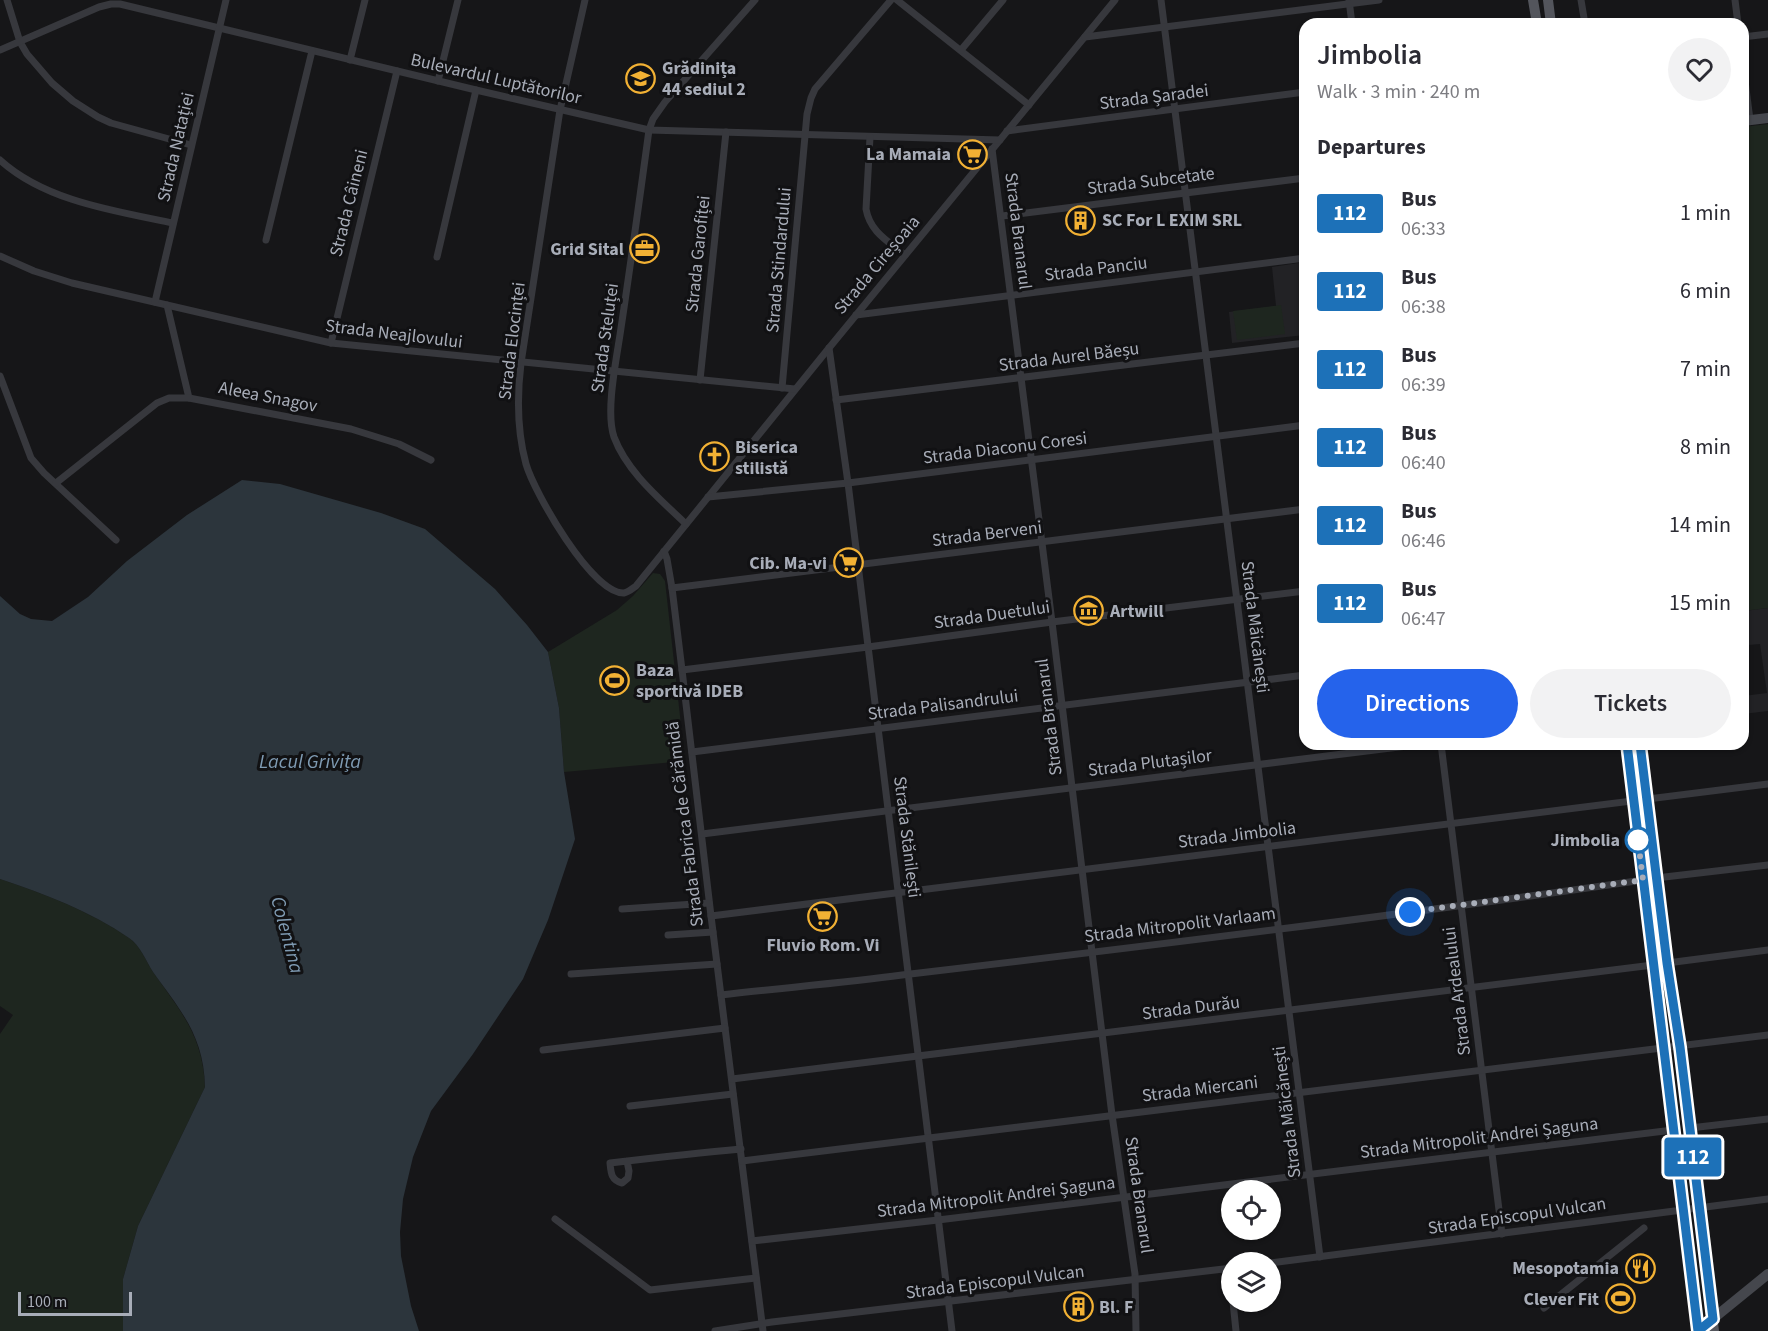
<!DOCTYPE html>
<html lang="en">
<head>
<meta charset="utf-8">
<style>
	:root { --surface:#fff; --page:#f2f2f3; --text:#2b2b33; --muted:#7c7c81; --accent:#2563eb }
	body { margin:0; font-family:"Source Sans 3",sans-serif; background:var(--page); color:var(--text); height:100vh; display:flex; flex-direction:column; font-size:22px; white-space:nowrap }
	* { box-sizing:border-box; margin:0 }
	p { font-size:20px; color:var(--muted) }
	.icon { flex:none; width:33px; height:33px; fill:none; stroke:currentColor; stroke-width:2; stroke-linecap:round; stroke-linejoin:round }
	.map { position:relative; flex:1; overflow:hidden }
	.panel { position:absolute; left:1299px; top:18px; width:450px; height:732px; display:flex; flex-direction:column; background:var(--surface); border-radius:18px; box-shadow:0 2px 4px #0004 }
	.panel>* { flex:none }
	.badge { padding:0 12px; border-radius:4px; font-size:21px; line-height:39px }
	.fabs { position:absolute; left:1221px; top:1180px; display:grid; gap:12px }
	.fabs a { display:grid; place-items:center; width:60px; height:60px; border-radius:50%; background:var(--surface); box-shadow:0 2px 4px #0004; font-size:30px }
	.scale { position:absolute; left:18px; bottom:15px; width:114px; box-sizing:border-box; padding-left:6px; border:3px solid #a8adb8; border-top:0; font-size:16px; line-height:21px; white-space:nowrap; color:#a8adb8; -webkit-text-stroke:4px #111113; paint-order:stroke }
	.you { position:absolute; width:30px; height:30px; margin:-15px; border:4px solid #fff; border-radius:50%; background:#1a73e8; box-shadow:0 0 0 9px #1a73e833 }
	.map>.badge { position:absolute; translate:-50% -50%; box-shadow:0 0 0 3px #fff }
	h2 { padding:0 18px; font-size:22px; line-height:54px }
	.round { display:grid; place-items:center; flex:none; width:63px; height:63px; border-radius:32px; background:var(--page) }
	.headline { display:flex; align-items:center; justify-content:space-between; height:102px; padding:0 18px }
	h1 { font-size:28px; font-weight:600; line-height:45px }
	.primary-button { display:flex; gap:12px; margin-top:auto; padding:12px 18px }
	.primary-button a { flex:1; height:69px; border-radius:36px; background:var(--accent); color:#fff; font-size:24px; font-weight:600; line-height:69px; text-align:center }
	.primary-button a+a { background:var(--page); color:var(--text) }
	ul { padding:0; list-style:none }
	li { display:flex; align-items:center; gap:18px; height:78px; padding:0 18px }
	li div { flex:1 }
	li b { display:block; font-size:22px }
	li em { font-style:normal }
	li .badge { min-width:66px; font-weight:700; text-align:center }
	.map>svg:first-child { display:block }
	.built { fill:#222225 }
	.green { fill:#1e261f }
	.water { fill:#2c353c }
	.lines { fill:none; stroke-linecap:round; stroke-linejoin:round }
	.street { stroke:#37383d; stroke-width:7 }
	.secondary { stroke:#45474d; stroke-width:10 }
	.primary { stroke:#53555c; stroke-width:10 }
	.line-casing { stroke:#fff; stroke-width:14 }
	.line { stroke:#1d71b8; stroke-width:9 }
	.walk { stroke:#a8adb8; stroke-width:6; stroke-dasharray:0 10.8 }
	.stop-dot { fill:#fff; stroke:#1d71b8; stroke-width:3 }
	.labels { text-anchor:middle; dominant-baseline:central; stroke-width:6; stroke-linejoin:round; paint-order:stroke }
	.poi-label { font-size:18px; font-weight:bold; fill:#a8adb8; stroke:#111113; text-anchor:start }
	.street-label { font-size:18px; fill:#a8adb8; stroke:#111113 }
	.stop-label { font-size:18px; font-weight:bold; fill:#a8adb8; stroke:#111113; text-anchor:end }
	.water-label { font-size:20px; font-style:italic; fill:#7f9bb3; stroke:#111113 }
</style>
</head>
<body>
<div class="map">
<svg width="1768" height="1331" viewBox="0 0 1768 1331">
	<rect width="100%" height="100%" fill="#161618"/>
	<!-- built -->
	<g class="built">
		<path d="M1305,262V335L1232,343L1229,312L1276,306L1272,267Z"/>
		<path d="M1768,608V711L1743,714V696L1767,693L1760,644L1748,645L1746,635H1744L1743,611Z"/>
	</g>
	<!-- green -->
	<g class="green">
		<path d="M1768,124V608L1743,611V127Z"/>
		<path d="M1281,305L1285,334L1237,340L1233,311Z"/>
		<path d="M653,573L660,574L665,581L685,761L564,772L559,708L548,652L617,610L633,596Z"/>
		<path d="M0,879C45,894 90,911 129,938C140,945 146,961 153,972C181,1012 203,1036 205,1087L138,1226L123,1279V1331H0V1034L13,1015L0,1006Z"/>
	</g>
	<!-- water -->
	<path class="water" d="M242,480L280,484L381,513L425,529L495,589L527,625L548,652L559,708L564,772L575,839L548,920L523,979L473,1054L431,1111L413,1157L403,1199L400,1232L401,1256L411,1306L419,1331H123V1279L138,1226L205,1087C204,1036 181,1011 153,972C146,961 140,945 129,938C90,911 45,894 0,879V596L20,614L31,619L52,621L88,597L127,561L187,515Z"/>
	<g class="lines">
		<!-- street -->
		<g class="street">
			<path d="M7,0L20,42L27,54L52,83L73,101L98,117L111,123L191,145"/>
			<path d="M585,0L560,110L521,363C517,396 517,431 526,464C534,492 592,594 624,593C629,592 632,589 636,586L829,348L1115,0"/>
			<path d="M897,0L1029,105"/>
			<path d="M1161,0L1320,1257"/>
			<path d="M1349,0L1352,24"/>
			<path d="M1581,0L1585,24"/>
			<path d="M1735,0L1738,24"/>
			<path d="M1085,37L1379,0"/>
			<path d="M1743,37L1768,34"/>
			<path d="M0,50L99,7L111,4H120L476,90L649,130L1000,140"/>
			<path d="M961,50L1003,0"/>
			<path d="M350,60L365,0"/>
			<path d="M1743,65L1750,120"/>
			<path d="M438,81L458,0"/>
			<path d="M1007,131L1305,92"/>
			<path d="M870,137L866,209C870,232 888,241 905,255"/>
			<path d="M992,149L1052,622L1092,952L1112,1115L1135,1274L1136,1331"/>
			<path d="M0,160C45,201 115,211 173,223"/>
			<path d="M1002,216L1305,178"/>
			<path d="M266,240L312,51"/>
			<path d="M0,256L34,271L72,283L331,343L795,389"/>
			<path d="M437,257L476,90"/>
			<path d="M155,302L226,0"/>
			<path d="M167,305L189,398L351,429L399,444L431,460"/>
			<path d="M856,315L1305,258"/>
			<path d="M331,343L397,71"/>
			<path d="M829,348L848,483L952,1331"/>
			<path d="M0,376L31,458L44,473L116,540"/>
			<path d="M700,380L726,132"/>
			<path d="M782,388L807,114L811,98L815,89L891,0"/>
			<path d="M836,400L1305,343"/>
			<path d="M56,483L157,403L169,398H189"/>
			<path d="M708,497L848,483L1305,425"/>
			<path d="M686,524C660,499 627,472 614,437C605,411 617,357 621,328C631,262 640,196 649,130L653,119L665,102L755,0"/>
			<path d="M664,551L667,559L672,588L682,670L711,916L763,1331"/>
			<path d="M672,588L1305,509"/>
			<path d="M682,670L868,647L1052,622L1305,591"/>
			<path d="M1441,744L1502,1234"/>
			<path d="M692,752L1305,675"/>
			<path d="M702,834L1423,744"/>
			<path d="M1656,878L1768,865"/>
			<path d="M622,909L709,903"/>
			<path d="M711,916L1768,784"/>
			<path d="M668,935L713,932"/>
			<path d="M1667,963L1768,950"/>
			<path d="M571,974L717,964"/>
			<path d="M721,995C781,988 842,983 902,975C1149,946 1397,916 1643,880"/>
			<path d="M543,1050L725,1028"/>
			<path d="M732,1079L1653,965"/>
			<path d="M630,1106L733,1094"/>
			<path d="M1690,1128L1768,1119"/>
			<path d="M627,1161L629,1171L628,1178L622,1183C611,1180 611,1173 610,1163C653,1158 697,1153 741,1149"/>
			<path d="M742,1161L1768,1035"/>
			<path d="M555,1219L650,1290L756,1278"/>
			<path d="M752,1241L938,1220L1673,1130"/>
			<path d="M1270,1263L1768,1199"/>
			<path d="M1229,1269L1232,1291"/>
			<path d="M1233,1302L1236,1331"/>
			<path d="M1544,1308L1644,1228"/>
			<path d="M715,1331L772,1322L1232,1268"/>
		</g>
		<!-- secondary -->
		<g class="secondary">
			<path d="M1743,121L1768,118"/>
			<path d="M1698,1331L1768,1274"/>
		</g>
		<!-- primary -->
		<g class="primary">
			<path d="M1533,0L1537,24"/>
			<path d="M1548,0L1551,24"/>
			<path d="M1627,744L1698,1331"/>
			<path d="M1640,744L1667,963L1680,1047L1714,1331"/>
		</g>
	</g>
	<g class="lines">
		<defs>
			<path id="line" d="M1627,744L1698,1331L1713,1319L1680,1047L1667,963L1640,744"/>
		</defs>
		<!-- line casing -->
		<use href="#line" class="line-casing"/>
		<!-- line -->
		<use href="#line" class="line"/>
		<!-- walk -->
		<path class="walk" d="M1410,912L1643,880L1638,840"/>
	</g>
	<!-- icons -->
	<defs>
		<symbol id="school-ring" viewBox="-11 -11 22 22"><circle r="9.5" fill="#111113" stroke="#f2b134" stroke-width="1.5"/><path d="M0-5L7-2L0 1L-7-2ZM-4 1L0 2.5L4 1V4Q0 6-4 4Z" fill="#f2b134"/></symbol>
		<symbol id="supermarket-ring" viewBox="-11 -11 22 22"><circle r="9.5" fill="#111113" stroke="#f2b134" stroke-width="1.5"/><path d="M-6-5.5h2.5l.6 2H6L4.5 2H-2.5L-4.4-4H-6ZM-1.5 3.2a1.3 1.3 0 1 0 .1 0ZM3 3.2a1.3 1.3 0 1 0 .1 0Z" fill="#f2b134"/></symbol>
		<symbol id="building-ring" viewBox="-11 -11 22 22"><circle r="9.5" fill="#111113" stroke="#f2b134" stroke-width="1.5"/><path d="M-4-6H4V6H1V3H-1V6H-4ZM-2.5-4.3h1.7v1.8h-1.7ZM.8-4.3h1.7v1.8H.8ZM-2.5-1h1.7V.8h-1.7ZM.8-1h1.7V.8H.8Z" fill="#f2b134"/></symbol>
		<symbol id="office-ring" viewBox="-11 -11 22 22"><circle r="9.5" fill="#111113" stroke="#f2b134" stroke-width="1.5"/><path d="M-6-3h4V-5.5h4V-3h4V5H-6ZM-1-4.5V-3h2v-1.5ZM-6 0V1H6V0Z" fill="#f2b134"/></symbol>
		<symbol id="church-ring" viewBox="-11 -11 22 22"><circle r="9.5" fill="#111113" stroke="#f2b134" stroke-width="1.5"/><path d="M-1.2-6h2.4v3.5h3.3v2.4h-3.3V6h-2.4V-.1h-3.3v-2.4h3.3Z" fill="#f2b134"/></symbol>
		<symbol id="museum-ring" viewBox="-11 -11 22 22"><circle r="9.5" fill="#111113" stroke="#f2b134" stroke-width="1.5"/><path d="M0-6L6-3V-2H-6V-3ZM-5-1h2V3h-2ZM-1-1h2V3h-2ZM3-1h2V3H3ZM-6 4H6V6H-6Z" fill="#f2b134"/></symbol>
		<symbol id="stadium-ring" viewBox="-11 -11 22 22"><circle r="9.5" fill="#111113" stroke="#f2b134" stroke-width="1.5"/><path d="M0-5a6.5 5 0 1 0 0 10a6.5 5 0 1 0 0-10ZM-3.5-1.8h7v3.6h-7Z" fill="#f2b134"/></symbol>
		<symbol id="restaurant-ring" viewBox="-11 -11 22 22"><circle r="9.5" fill="#111113" stroke="#f2b134" stroke-width="1.5"/><path d="M-5-6h1v4h1v-4h1v4h1v-4h1v5L-1.5 .5V6h-2V.5L-5-1ZM5-6V6H3V1.5H1.5Q1.5-4 5-6Z" fill="#f2b134"/></symbol>
	</defs>
	<g fill-rule="evenodd">
		<use href="#school-ring" x="624" y="62" width="33" height="33"/>
		<use href="#supermarket-ring" x="956" y="138" width="33" height="33"/>
		<use href="#building-ring" x="1064" y="204" width="33" height="33"/>
		<use href="#office-ring" x="628" y="232" width="33" height="33"/>
		<use href="#church-ring" x="698" y="440" width="33" height="33"/>
		<use href="#supermarket-ring" x="832" y="546" width="33" height="33"/>
		<use href="#museum-ring" x="1072" y="594" width="33" height="33"/>
		<use href="#stadium-ring" x="598" y="664" width="33" height="33"/>
		<use href="#supermarket-ring" x="806" y="900" width="33" height="33"/>
		<use href="#restaurant-ring" x="1624" y="1252" width="33" height="33"/>
		<use href="#stadium-ring" x="1604" y="1282" width="33" height="33"/>
		<use href="#building-ring" x="1062" y="1290" width="33" height="33"/>
	</g>
	<!-- markers -->
	<circle class="stop-dot" cx="1638" cy="840" r="12"/>
	<g class="labels">
		<!-- poi labels -->
		<g class="poi-label">
			<text x="662" y="68">Grădinița<tspan x="662" dy="21">44 sediul 2</tspan></text>
			<text x="951" y="154" text-anchor="end">La Mamaia</text>
			<text x="1102" y="220">SC For L EXIM SRL</text>
			<text x="624" y="249" text-anchor="end">Grid Sital</text>
			<text x="735" y="447">Biserica<tspan x="735" dy="21">stilistă</tspan></text>
			<text x="827" y="563" text-anchor="end">Cib. Ma-vi</text>
			<text x="1110" y="611">Artwill</text>
			<text x="636" y="670">Baza<tspan x="636" dy="21">sportivă IDEB</tspan></text>
			<text x="823" y="945" text-anchor="middle">Fluvio Rom. Vi</text>
			<text x="1619" y="1268" text-anchor="end">Mesopotamia</text>
			<text x="1599" y="1299" text-anchor="end">Clever Fit</text>
			<text x="1099" y="1307">Bl. F</text>
		</g>
		<!-- street labels -->
		<g class="street-label">
			<text transform="translate(496 79) rotate(13)">Bulevardul Luptătorilor</text>
			<text transform="translate(1154 97) rotate(-7)">Strada Șaradei</text>
			<text transform="translate(176 147) rotate(-77)">Strada Natației</text>
			<text transform="translate(1151 181) rotate(-7)">Strada Subcetate</text>
			<text transform="translate(349 203) rotate(-76)">Strada Câineni</text>
			<text transform="translate(1018 231) rotate(83)">Strada Branarul</text>
			<text transform="translate(698 254) rotate(-84)">Strada Garofiței</text>
			<text transform="translate(779 260) rotate(-85)">Strada Stindardului</text>
			<text transform="translate(877 265) rotate(-50)">Strada Cireșoaia</text>
			<text transform="translate(1096 269) rotate(-7)">Strada Panciu</text>
			<text transform="translate(394 334) rotate(7)">Strada Neajlovului</text>
			<text transform="translate(605 338) rotate(-82)">Strada Steluței</text>
			<text transform="translate(512 341) rotate(-83)">Strada Elocinței</text>
			<text transform="translate(1069 357) rotate(-7)">Strada Aurel Băeșu</text>
			<text transform="translate(268 397) rotate(11)">Aleea Snagov</text>
			<text transform="translate(1005 448) rotate(-7)">Strada Diaconu Coresi</text>
			<text transform="translate(987 534) rotate(-7)">Strada Berveni</text>
			<text transform="translate(992 615) rotate(-8)">Strada Duetului</text>
			<text transform="translate(1255 627) rotate(83)">Strada Măicănești</text>
			<text transform="translate(943 705) rotate(-7)">Strada Palisandrului</text>
			<text transform="translate(1049 717) rotate(-97)">Strada Branarul</text>
			<text transform="translate(1150 763) rotate(-7)">Strada Plutașilor</text>
			<text transform="translate(685 824) rotate(-97)">Strada Fabrica de Cărămidă</text>
			<text transform="translate(1237 835) rotate(-7)">Strada Jimbolia</text>
			<text transform="translate(907 837) rotate(83)">Strada Stănilești</text>
			<text transform="translate(1180 925) rotate(-7)">Strada Mitropolit Varlaam</text>
			<text transform="translate(1457 991) rotate(-97)">Strada Ardealului</text>
			<text transform="translate(1191 1008) rotate(-7)">Strada Durău</text>
			<text transform="translate(1200 1089) rotate(-7)">Strada Miercani</text>
			<text transform="translate(1287 1112) rotate(-97)">Strada Măicănești</text>
			<text transform="translate(1479 1138) rotate(-7)">Strada Mitropolit Andrei Șaguna</text>
			<text transform="translate(1139 1195) rotate(82)">Strada Branarul</text>
			<text transform="translate(996 1197) rotate(-7)">Strada Mitropolit Andrei Șaguna</text>
			<text transform="translate(1517 1216) rotate(-8)">Strada Episcopul Vulcan</text>
			<text transform="translate(995 1282) rotate(-7)">Strada Episcopul Vulcan</text>
		</g>
		<!-- stop labels -->
		<g class="stop-label">
			<text x="1620" y="840">Jimbolia</text>
		</g>
		<!-- water labels -->
		<g class="water-label">
			<text x="310" y="762">Lacul Grivița</text>
			<text transform="translate(287 935) rotate(75)">Colentina</text>
		</g>
	</g>
</svg>
<div class="fabs">
<a><svg class="icon" aria-label="locate" viewBox="0 0 24 24"><circle cx="12" cy="12" r="6"/><path d="M12 2v4M12 18v4M2 12h4M18 12h4"/></svg></a>
<a><svg class="icon" aria-label="layers" viewBox="0 0 24 24"><path d="M12 4l9 5-9 5-9-5zM3 14l9 5 9-5"/></svg></a>
</div>
<div class="scale">100 m</div>
<div class="you" style="left:1410px;top:912px"></div>
<b class="badge" style="left:1693px;top:1157px;background:#1d71b8;color:#fff">112</b>
<section class="panel">
<div class="headline"><div><h1>Jimbolia</h1><p>Walk · 3 min · 240 m</p></div><a class="round"><svg class="icon" aria-label="heart" viewBox="0 0 24 24"><path d="M12 20l-8-8c-3-5 5-10 8-4 3-6 11-1 8 4z"/></svg></a></div>
<h2>Departures</h2>
<ul>
<li><span class="badge" style="background:#1d71b8;color:#fff">112</span><div><b>Bus</b><p>06:33</p></div><em>1 min</em></li>
<li><span class="badge" style="background:#1d71b8;color:#fff">112</span><div><b>Bus</b><p>06:38</p></div><em>6 min</em></li>
<li><span class="badge" style="background:#1d71b8;color:#fff">112</span><div><b>Bus</b><p>06:39</p></div><em>7 min</em></li>
<li><span class="badge" style="background:#1d71b8;color:#fff">112</span><div><b>Bus</b><p>06:40</p></div><em>8 min</em></li>
<li><span class="badge" style="background:#1d71b8;color:#fff">112</span><div><b>Bus</b><p>06:46</p></div><em>14 min</em></li>
<li><span class="badge" style="background:#1d71b8;color:#fff">112</span><div><b>Bus</b><p>06:47</p></div><em>15 min</em></li>
</ul>
<div class="primary-button"><a>Directions</a><a>Tickets</a></div>
</section>
</div>
</body>
</html>
